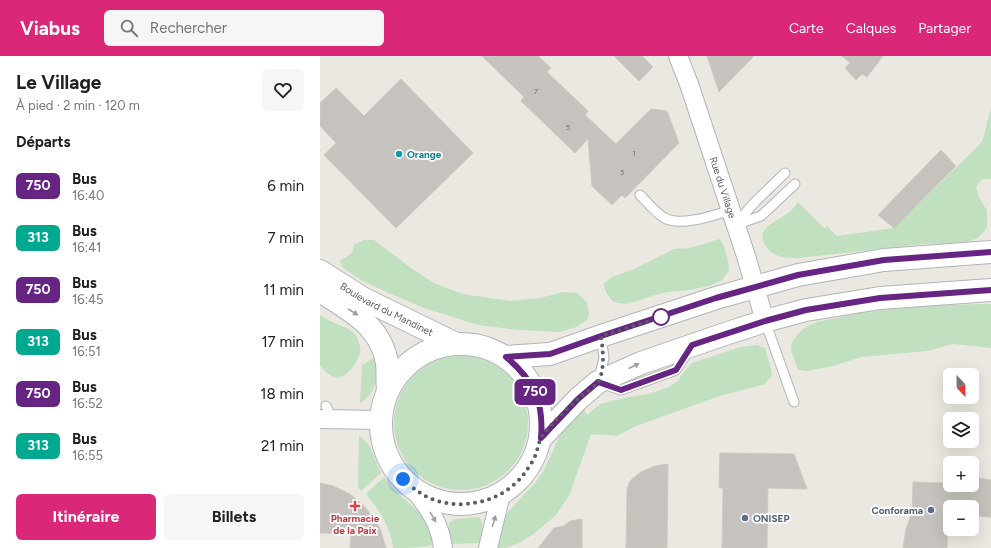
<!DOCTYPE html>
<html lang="fr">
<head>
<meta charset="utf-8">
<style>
	:root { --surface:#fff; --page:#f6f6f6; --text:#202124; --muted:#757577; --accent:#db2777 }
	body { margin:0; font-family:Figtree,sans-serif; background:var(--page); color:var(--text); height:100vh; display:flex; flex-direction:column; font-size:15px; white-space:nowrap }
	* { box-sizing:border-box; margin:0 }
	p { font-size:13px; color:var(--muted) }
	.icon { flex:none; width:22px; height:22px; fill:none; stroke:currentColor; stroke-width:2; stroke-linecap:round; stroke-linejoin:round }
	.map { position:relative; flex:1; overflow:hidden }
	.details { display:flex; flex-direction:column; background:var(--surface); width:320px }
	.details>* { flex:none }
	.badge { padding:0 8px; border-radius:6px; font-size:14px; line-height:26px }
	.needle { width:26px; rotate:158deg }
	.tools { position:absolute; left:623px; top:312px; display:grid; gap:8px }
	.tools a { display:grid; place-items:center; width:36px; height:36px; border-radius:6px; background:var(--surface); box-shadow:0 4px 16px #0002; font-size:20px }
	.you { position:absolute; width:20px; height:20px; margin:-10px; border:3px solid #fff; border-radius:50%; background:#1a73e8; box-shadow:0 0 0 6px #1a73e833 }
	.map>.badge { position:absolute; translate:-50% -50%; box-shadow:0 0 0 2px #fff }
	h2 { padding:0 16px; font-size:15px; line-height:36px }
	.round { display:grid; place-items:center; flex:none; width:42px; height:42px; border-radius:6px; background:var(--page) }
	.head { display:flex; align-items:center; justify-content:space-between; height:68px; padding:0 16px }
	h1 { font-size:19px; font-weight:700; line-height:30px }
	.action { display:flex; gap:8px; margin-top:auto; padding:8px 16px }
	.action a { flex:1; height:46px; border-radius:6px; background:var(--accent); color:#fff; font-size:16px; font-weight:700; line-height:46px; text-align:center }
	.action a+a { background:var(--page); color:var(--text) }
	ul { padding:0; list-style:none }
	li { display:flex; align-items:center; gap:12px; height:52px; padding:0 16px }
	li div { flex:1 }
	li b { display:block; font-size:15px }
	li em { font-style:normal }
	li .badge { min-width:44px; font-weight:700; text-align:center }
	header { display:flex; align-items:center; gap:24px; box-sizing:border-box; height:56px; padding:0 20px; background:var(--accent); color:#fff }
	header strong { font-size:19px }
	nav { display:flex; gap:22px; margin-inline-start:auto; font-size:14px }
	.search { width:280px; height:36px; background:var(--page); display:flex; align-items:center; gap:10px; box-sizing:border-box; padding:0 14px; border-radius:6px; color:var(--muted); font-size:15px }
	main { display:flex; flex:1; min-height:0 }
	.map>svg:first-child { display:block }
	.green { fill:#c1e0c0 }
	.building { fill:#c6c3be; stroke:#cfcac0 }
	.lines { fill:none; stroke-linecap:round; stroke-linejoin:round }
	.service-casing { stroke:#b2b4b7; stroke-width:11 }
	.minor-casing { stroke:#b2b4b7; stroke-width:20 }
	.tertiary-casing { stroke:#b2b4b7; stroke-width:24 }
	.service { stroke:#fff; stroke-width:9 }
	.minor { stroke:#fff; stroke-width:18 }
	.tertiary { stroke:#fff; stroke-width:22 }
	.oneway { fill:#9c9ea0 }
	.line-casing { stroke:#fff; stroke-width:9 }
	.line { stroke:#662483; stroke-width:6 }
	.walk { stroke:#5a5d60; stroke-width:4; stroke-dasharray:0 7.2 }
	.culture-dot { fill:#0f9aa8; stroke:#fff; stroke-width:1.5 }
	.stop-dot { fill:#fff; stroke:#662483; stroke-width:2 }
	.health-dot { fill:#e0444e; stroke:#fff; stroke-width:1.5 }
	.service-dot { fill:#5c6f8a; stroke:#fff; stroke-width:1.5 }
	.labels { text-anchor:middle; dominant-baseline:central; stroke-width:3.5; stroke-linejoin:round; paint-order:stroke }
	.number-label { font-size:8px; fill:#757678 }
	.culture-label { font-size:10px; font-weight:bold; fill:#0d838f; stroke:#fff; text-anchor:start }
	.street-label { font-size:10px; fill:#5a5d60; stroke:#fff }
	.service-label { font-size:10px; font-weight:bold; fill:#4e5e75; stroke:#fff; text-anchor:end }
	.health-label { font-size:10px; font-weight:bold; fill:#be3a42; stroke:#fff }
</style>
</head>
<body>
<header>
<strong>Viabus</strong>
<div class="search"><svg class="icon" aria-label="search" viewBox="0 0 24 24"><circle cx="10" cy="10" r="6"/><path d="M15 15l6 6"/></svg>Rechercher</div>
<nav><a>Carte</a><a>Calques</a><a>Partager</a></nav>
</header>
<main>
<section class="details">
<div class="head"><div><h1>Le Village</h1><p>À pied · 2 min · 120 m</p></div><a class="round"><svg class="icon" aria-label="heart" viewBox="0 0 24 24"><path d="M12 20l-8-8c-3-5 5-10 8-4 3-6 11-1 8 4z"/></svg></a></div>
<h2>Départs</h2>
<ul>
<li><span class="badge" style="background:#662483;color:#fff">750</span><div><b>Bus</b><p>16:40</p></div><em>6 min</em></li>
<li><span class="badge" style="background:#00a88f;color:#fff">313</span><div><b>Bus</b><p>16:41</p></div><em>7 min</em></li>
<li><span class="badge" style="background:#662483;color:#fff">750</span><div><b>Bus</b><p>16:45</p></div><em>11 min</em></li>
<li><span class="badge" style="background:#00a88f;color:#fff">313</span><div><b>Bus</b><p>16:51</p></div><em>17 min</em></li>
<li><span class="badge" style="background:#662483;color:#fff">750</span><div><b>Bus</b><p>16:52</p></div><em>18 min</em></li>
<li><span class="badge" style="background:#00a88f;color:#fff">313</span><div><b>Bus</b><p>16:55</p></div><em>21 min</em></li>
</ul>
<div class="action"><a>Itinéraire</a><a>Billets</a></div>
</section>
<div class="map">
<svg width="671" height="492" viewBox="0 0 671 492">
	<rect width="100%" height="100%" fill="#ebe8e1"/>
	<!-- green -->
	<g class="green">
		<path d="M671,51V123H662L656,131L659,142L667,154V172L658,182L645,187L604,188L479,202C467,202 456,202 448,193C431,174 456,166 468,157C472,154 475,150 478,146L504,172L507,170L517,180L574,172L662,86Z"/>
		<path d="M400,183C406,194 408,202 409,215L401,225L388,230L369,234L348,236L334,239L318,245L305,248L293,246L287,238L283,228L292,221L312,214L354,193L370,192Z"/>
		<path d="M43,184H54L91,212L114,227L143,238L190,245L220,242L243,236L257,237L267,246L269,258L267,264L256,271L240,276L199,274L158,269L104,252L69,237L41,224L22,211L20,205L32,197L34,189Z"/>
		<path d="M671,248V292L633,288L608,295L541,301L513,310L488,315L478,314L471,294L472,286L478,278L486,271L497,266L550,255L621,249Z"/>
		<path d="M0,259C10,267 26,269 35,278C38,282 41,291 40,296C39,305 27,322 17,322C10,321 4,314 0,310Z"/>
		<path d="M437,289L445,292L451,312L452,319L445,328L400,340L316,370L297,380L271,378L249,440L236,459L215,477L201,486L186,492H174L183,466L187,457L216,426L224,414L241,377L247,368L263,352L267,359L280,348L313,340L330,338L349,331L358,325L363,317L372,307L420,291Z"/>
		<path d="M59,299C57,318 58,337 40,347L42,309Z"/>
		<circle cx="141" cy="367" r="67"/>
		<path d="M39,379L49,389L61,417L41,435L38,431Z"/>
		<path d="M64,421C75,437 92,447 103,462C109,470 112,479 115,488C103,492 86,492 73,492C71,472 59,453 46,438Z"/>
		<path d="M158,461L160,462C165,469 160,479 160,487L131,488L128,472L130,466L136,463Z"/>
	</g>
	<!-- building -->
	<g class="building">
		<path d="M162,0H218L231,12L227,16L268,55L265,59L296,88L331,53L347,55L359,87L305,142L302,139L292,149L272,130L268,83L255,97L201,45L204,41Z"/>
		<path d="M294,0H322L333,11L319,25Z"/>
		<path d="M387,0H434L399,36Z"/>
		<path d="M522,0H563L547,21L542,18L536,24L525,12L530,7Z"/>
		<path d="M81,23L153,97L76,172L4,99L16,87L0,70V47L16,32L44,60Z"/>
		<path d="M621,94L636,110L574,172L558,159Z"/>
		<path d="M400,397L474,398L487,433L448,432L447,492H402L403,432H399Z"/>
		<path d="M348,408L347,492H306L307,434L309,427L312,423L321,416L335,410Z"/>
		<path d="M652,421L671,424V461L652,460V451H630V460H628L627,492H583L586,473L592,457L593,426L624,427L630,425V429H652Z"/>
		<path d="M0,427L13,430L30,438L44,450L56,465L61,475L66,492H30L31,478L0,477Z"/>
		<path d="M262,463V492H218L234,472L244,470L250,465Z"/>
	</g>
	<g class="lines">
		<defs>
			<g id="service">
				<path d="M320,139C327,146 335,156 343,161C358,172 395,159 411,154"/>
				<path d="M416,168L434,147L465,117"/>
				<path d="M415,169L441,160L475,128"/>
				<path d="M445,265L474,346"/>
				<path d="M281,280L284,302L278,326L301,334L356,314L368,295"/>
				<path d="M6,350L12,364"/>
			</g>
			<g id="minor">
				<path id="s1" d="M358,0L369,28L426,200L445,265"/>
				<path d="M0,363L61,364"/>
				<path d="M95,434C109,453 120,467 123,492"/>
				<path d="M168,492L181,438"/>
			</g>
			<g id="tertiary">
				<path id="s2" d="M0,215L44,243L136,288"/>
				<path d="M0,235C29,254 61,269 67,307C68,316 67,326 68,335"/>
				<circle cx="141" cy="368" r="80"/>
				<path d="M186,301L230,298L281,280L396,242L478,219L564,204L671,196"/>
				<path d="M221,382L258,343L278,326L321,307L408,277L445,265L486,254L560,242L671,234"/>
			</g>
		</defs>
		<!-- service casing -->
		<use href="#service" class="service-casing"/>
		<!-- minor casing -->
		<use href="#minor" class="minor-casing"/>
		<!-- tertiary casing -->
		<use href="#tertiary" class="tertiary-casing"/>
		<!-- service -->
		<use href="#service" class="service"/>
		<!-- minor -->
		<use href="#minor" class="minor"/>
		<!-- tertiary -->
		<use href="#tertiary" class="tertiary"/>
	</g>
	<!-- one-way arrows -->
	<defs><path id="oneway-solid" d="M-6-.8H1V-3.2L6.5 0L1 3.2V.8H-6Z"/></defs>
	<g class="oneway">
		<use href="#oneway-solid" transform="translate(33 256) rotate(32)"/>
		<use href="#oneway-solid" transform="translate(314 310) rotate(-25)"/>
		<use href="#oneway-solid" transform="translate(113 461) rotate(60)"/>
		<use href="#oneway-solid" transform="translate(174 465) rotate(-73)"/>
	</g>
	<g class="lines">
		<defs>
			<path id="line" d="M671,196L564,204L478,219L396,242L281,280L230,298L186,301C214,324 224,346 221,382L258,343L278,326L301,334L356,314L372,289L445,265L486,254L560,242L671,234"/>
		</defs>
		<!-- line casing -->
		<use href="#line" class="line-casing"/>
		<!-- line -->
		<use href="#line" class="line"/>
		<!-- walk -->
		<path class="walk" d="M83,423C90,430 98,436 107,441C139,456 182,447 204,418C209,411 215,403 217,394C219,390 219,384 222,380C233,366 247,353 260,341C265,337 277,329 279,325C285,310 283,295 281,280L343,261H341"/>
	</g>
	<!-- markers -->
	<circle class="culture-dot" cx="79" cy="98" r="4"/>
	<circle class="stop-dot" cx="341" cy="261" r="8"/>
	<path class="health-dot" d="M33 444h4v4h4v4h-4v4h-4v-4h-4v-4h4z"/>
	<g class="service-dot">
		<circle cx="611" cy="454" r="4"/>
		<circle cx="425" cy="462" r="4"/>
	</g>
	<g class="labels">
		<!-- number labels -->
		<g class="number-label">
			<text x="216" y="35">7</text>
			<text x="248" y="71">5</text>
			<text x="314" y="97">1</text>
			<text x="302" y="116">3</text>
		</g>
		<!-- culture labels -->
		<g class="culture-label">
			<text x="87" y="98">Orange</text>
		</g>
		<!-- street labels -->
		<g class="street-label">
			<text stroke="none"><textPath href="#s1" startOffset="139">Rue du Village</textPath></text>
			<text stroke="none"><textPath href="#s2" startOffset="77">Boulevard du Mandinet</textPath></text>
		</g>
		<!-- service labels -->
		<g class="service-label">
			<text x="603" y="454">Conforama</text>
			<text x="433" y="462" text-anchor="start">ONISEP</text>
		</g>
		<!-- health labels -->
		<g class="health-label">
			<text x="35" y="462">Pharmacie<tspan x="35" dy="12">de la Paix</tspan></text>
		</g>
	</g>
</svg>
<div class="tools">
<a><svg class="needle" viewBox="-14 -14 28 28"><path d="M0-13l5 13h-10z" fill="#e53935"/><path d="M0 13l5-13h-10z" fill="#757577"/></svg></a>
<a><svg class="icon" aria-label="layers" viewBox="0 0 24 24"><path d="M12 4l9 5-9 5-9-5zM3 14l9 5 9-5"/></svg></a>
<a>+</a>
<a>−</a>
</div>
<div class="you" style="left:83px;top:423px"></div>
<b class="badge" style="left:215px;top:336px;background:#662483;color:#fff">750</b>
</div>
</main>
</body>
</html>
